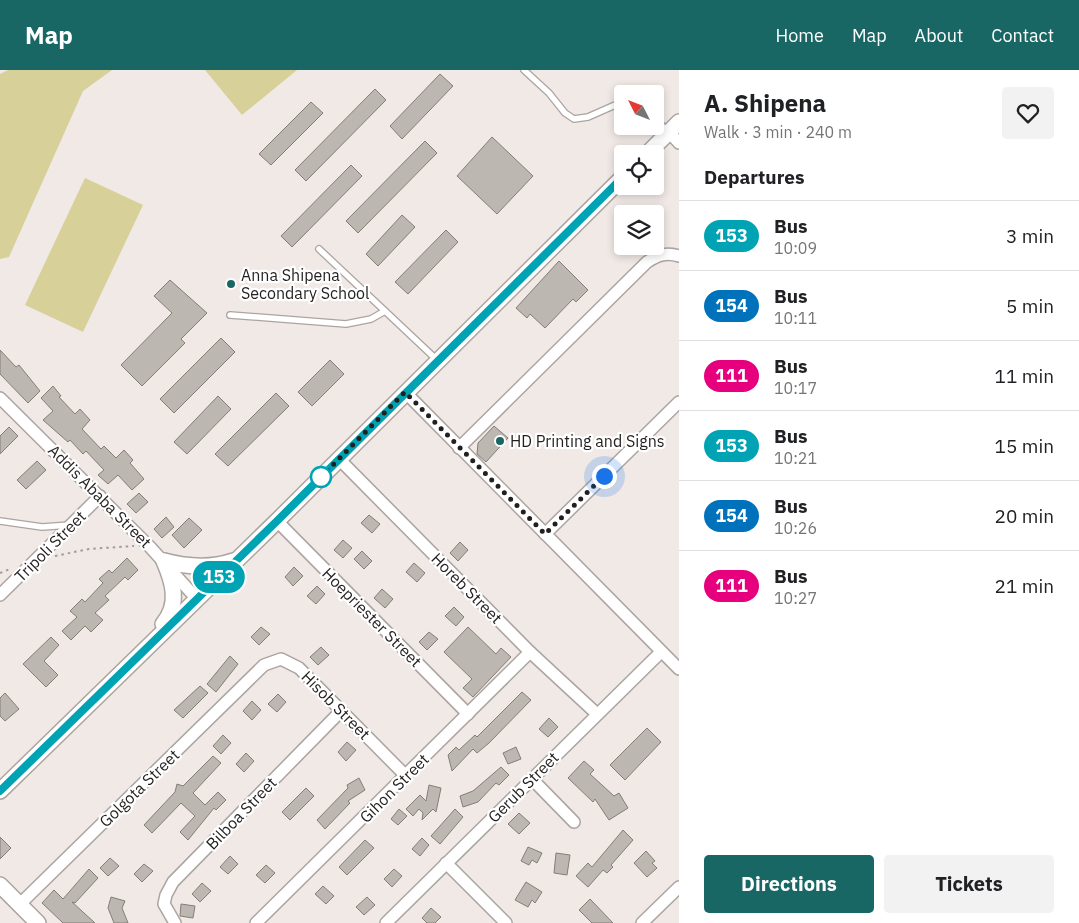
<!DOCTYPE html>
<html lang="en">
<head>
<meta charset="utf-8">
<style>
	:root { --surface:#fff; --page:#f2f2f2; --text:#202124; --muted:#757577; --line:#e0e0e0; --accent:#196765 }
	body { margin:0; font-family:"IBM Plex Sans",sans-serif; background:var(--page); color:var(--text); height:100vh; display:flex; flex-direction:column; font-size:19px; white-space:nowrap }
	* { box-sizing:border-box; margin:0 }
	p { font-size:16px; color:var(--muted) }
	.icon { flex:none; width:28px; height:28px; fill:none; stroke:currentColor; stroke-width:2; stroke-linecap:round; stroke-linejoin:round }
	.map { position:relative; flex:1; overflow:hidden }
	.sheet { display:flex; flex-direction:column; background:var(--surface); width:400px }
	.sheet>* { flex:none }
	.badge { padding:0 10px; border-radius:16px; font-size:18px; line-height:32px }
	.needle { width:32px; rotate:312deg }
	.fabs { position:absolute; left:614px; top:15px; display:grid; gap:10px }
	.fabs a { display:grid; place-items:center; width:50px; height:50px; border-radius:5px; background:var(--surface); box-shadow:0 2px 8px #0003; font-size:25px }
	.you { position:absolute; width:25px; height:25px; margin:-12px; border:4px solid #fff; border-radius:50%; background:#1a73e8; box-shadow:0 0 0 8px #1a73e833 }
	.map>.badge { position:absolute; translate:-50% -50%; box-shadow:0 0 0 2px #fff }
	h2 { padding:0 25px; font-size:19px; line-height:45px }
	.round { display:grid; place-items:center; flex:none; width:52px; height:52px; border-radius:5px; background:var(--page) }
	.overview { display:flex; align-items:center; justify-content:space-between; height:85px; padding:0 25px }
	h1 { font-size:24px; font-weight:800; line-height:38px }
	.cta { display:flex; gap:10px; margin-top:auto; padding:10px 25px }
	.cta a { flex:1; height:58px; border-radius:5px; background:var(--accent); color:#fff; font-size:20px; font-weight:800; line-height:58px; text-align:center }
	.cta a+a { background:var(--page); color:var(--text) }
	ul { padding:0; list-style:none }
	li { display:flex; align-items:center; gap:15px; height:70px; padding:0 25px; border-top:1px solid var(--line) }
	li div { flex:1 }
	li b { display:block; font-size:19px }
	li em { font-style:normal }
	li .badge { min-width:55px; font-weight:700; text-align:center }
	header { display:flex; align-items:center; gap:30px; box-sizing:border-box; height:70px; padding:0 25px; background:var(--accent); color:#fff }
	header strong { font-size:24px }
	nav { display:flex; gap:28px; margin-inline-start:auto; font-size:18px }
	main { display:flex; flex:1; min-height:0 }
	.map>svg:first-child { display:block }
	.green { fill:#d8d099 }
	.building { fill:#bdb7b1; stroke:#837e78 }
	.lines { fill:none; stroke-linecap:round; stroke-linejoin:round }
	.lane-casing { stroke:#aca4a1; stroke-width:8 }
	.street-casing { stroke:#aca4a1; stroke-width:14 }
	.secondary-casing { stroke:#aca4a1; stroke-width:18 }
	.path { stroke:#a19b99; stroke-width:2; stroke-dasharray:2.5 4; stroke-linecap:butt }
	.lane { stroke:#fff; stroke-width:5.5 }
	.street { stroke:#fff; stroke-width:11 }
	.secondary { stroke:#fff; stroke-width:15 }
	.line-casing { stroke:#fff; stroke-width:11 }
	.line { stroke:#00a3b4; stroke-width:8 }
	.walk { stroke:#221f1e; stroke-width:5; stroke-dasharray:0 9 }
	.poi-dot { fill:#196765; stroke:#fff; stroke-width:2 }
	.stop-dot { fill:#fff; stroke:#00a3b4; stroke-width:2.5 }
	.labels { text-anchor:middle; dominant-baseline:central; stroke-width:4.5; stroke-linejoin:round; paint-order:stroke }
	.poi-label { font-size:16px; fill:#221f1e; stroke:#fff; text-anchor:start }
	.street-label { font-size:16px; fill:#221f1e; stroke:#fff }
</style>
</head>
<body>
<header>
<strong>Map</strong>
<nav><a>Home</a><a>Map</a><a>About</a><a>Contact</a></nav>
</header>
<main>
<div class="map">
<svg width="679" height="853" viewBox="0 0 679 853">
	<rect width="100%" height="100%" fill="#f1e9e6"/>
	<!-- green -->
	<g class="green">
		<path d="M8,0H112L83,21L9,187L0,189V4Z"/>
		<path d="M205,0H297L242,45Z"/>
		<path d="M85,108L143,135L83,262L25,235Z"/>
	</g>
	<!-- building -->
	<g class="building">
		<path d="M440,4L453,16L402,69L390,56Z"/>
		<path d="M375,19L386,30L306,111L295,100Z"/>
		<path d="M311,32L323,43L271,95L259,84Z"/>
		<path d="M492,67L533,106L497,144L457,106Z"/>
		<path d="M425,71L437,83L358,163L346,151Z"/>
		<path d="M351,95L362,106L292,177L281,166Z"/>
		<path d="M402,145L415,157L378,196L366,184Z"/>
		<path d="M446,160L458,172L408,224L395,212Z"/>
		<path d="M559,191L588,220L576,232L573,229L545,258L530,244L527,248L516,238Z"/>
		<path d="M170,210L207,243L181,269L185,273L142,316L121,295L172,243L154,226Z"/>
		<path d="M221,268L235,282L174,343L160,329Z"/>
		<path d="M0,280L16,297L19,295L40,321L28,333L0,304Z"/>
		<path d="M330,290L344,304L312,336L298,322Z"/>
		<path d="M53,316L61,326L59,327L75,344L80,339L90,350L82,359L101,379L104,376L116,388L124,380L133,390L130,393L144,409L132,420L118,405L108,414L98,405L104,400L86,381L83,384L70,370L68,372L43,350L53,341L41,328Z"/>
		<path d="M276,323L289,336L228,396L215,384Z"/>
		<path d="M218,326L231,339L187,384L174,372Z"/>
		<path d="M494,356L508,368L486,392L477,384L478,373Z"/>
		<path d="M9,357L18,366L0,384V366Z"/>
		<path d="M37,391L46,400L26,419L17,410Z"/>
		<path d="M139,423L148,432L136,443L127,434Z"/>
		<path d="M369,445L380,454L372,463L361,453Z"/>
		<path d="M166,447L174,457L162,468L154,459Z"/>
		<path d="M189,448L202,460L184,478L172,465Z"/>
		<path d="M343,470L352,478L343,488L334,480Z"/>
		<path d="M460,472L468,480L458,491L450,483Z"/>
		<path d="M362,481L372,491L364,499L354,489Z"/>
		<path d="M127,488L138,500L128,510L125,507L105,526L109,530L95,543L103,550L91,562L85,556L71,570L62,561L77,547L70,541L82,529L85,532L103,513L99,509L109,500L112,503Z"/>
		<path d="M414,493L425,503L417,512L406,502Z"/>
		<path d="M294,497L303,506L293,516L285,507Z"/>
		<path d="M317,516L325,524L316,534L307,526Z"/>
		<path d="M382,519L393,529L385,538L374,528Z"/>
		<path d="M454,537L464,547L456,556L445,546Z"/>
		<path d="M261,557L270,564L259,575L251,567Z"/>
		<path d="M468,557L496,584L501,578L511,587L473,627L463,618L472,609L444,582Z"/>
		<path d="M429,562L438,569L427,580L419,572Z"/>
		<path d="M51,567L59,575L44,591L58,605L46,617L23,594Z"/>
		<path d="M321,577L329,585L318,595L310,587Z"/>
		<path d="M230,586L238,594L216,622L207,614Z"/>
		<path d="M200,616L208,623L183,648L174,640Z"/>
		<path d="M522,622L531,630L489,673L477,683L473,679L452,701L448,685L456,677L459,680L475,665L477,667Z"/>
		<path d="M5,623L19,639L5,651L0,646V628Z"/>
		<path d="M278,624L286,632L277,642L268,634Z"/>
		<path d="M252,631L261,640L252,650L243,641Z"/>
		<path d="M549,648L558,657L548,667L539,659Z"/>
		<path d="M647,658L661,672L625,710L610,695Z"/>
		<path d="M223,665L231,673L221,684L213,676Z"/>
		<path d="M347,672L356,680L346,691L338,682Z"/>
		<path d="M516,677L521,689L508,694L503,683Z"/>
		<path d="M246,683L254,691L244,702L236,694Z"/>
		<path d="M213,686L221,693L193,723L205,735L218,722L226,730L216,740L214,738L188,770L180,762L195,746L181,733L152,763L144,755L175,722L177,714L183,716Z"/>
		<path d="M584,691L594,700L590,704L614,726L619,723L628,738L609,750L595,729L593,732L568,708Z"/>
		<path d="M501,697L509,705L499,715L496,713L478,732L463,737L460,726L473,721Z"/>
		<path d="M359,708L365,720L348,731L350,733L325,759L317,750L348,718L347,715Z"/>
		<path d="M429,715L441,718L436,742L433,739L422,750L423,743L419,739L413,746L406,739L420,725L426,731Z"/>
		<path d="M306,718L314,726L290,750L282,742Z"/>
		<path d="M399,739L407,746L398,755L391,749Z"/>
		<path d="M455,739L463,747L440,774L431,766Z"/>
		<path d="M519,743L530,753L519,764L508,754Z"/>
		<path d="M623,760L633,770L611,795L613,797L607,803L603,800L588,817L576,806L588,793L592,797Z"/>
		<path d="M0,767L11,778L0,789Z"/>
		<path d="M422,768L429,775L420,786L412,779Z"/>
		<path d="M365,770L374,778L347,805L339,797Z"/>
		<path d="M528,777L542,783L537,793L532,790L529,795L521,791Z"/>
		<path d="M646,781L655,791L652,793L657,798L647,807L634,793Z"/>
		<path d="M556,783L570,785L567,805L554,803Z"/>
		<path d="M230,786L238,794L228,804L220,797Z"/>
		<path d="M110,788L119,796L108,806L100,798Z"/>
		<path d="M144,794L153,801L142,812L134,804Z"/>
		<path d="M266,795L275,803L265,813L256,805Z"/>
		<path d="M89,799L98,808L75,833L72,832L95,853H63L42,833L54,820L63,829Z"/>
		<path d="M394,799L402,806L392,817L384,809Z"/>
		<path d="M526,812L542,822L535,833L532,830L528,837L515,830Z"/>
		<path d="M202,813L211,821L200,832L192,824Z"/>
		<path d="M323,816L334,826L326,834L315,824Z"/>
		<path d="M111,827L125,831L122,838L128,853H114L108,838Z"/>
		<path d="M367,827L375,835L364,845L356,837Z"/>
		<path d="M590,829L613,853H592L579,840Z"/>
		<path d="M181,834L195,836L193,848L180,846Z"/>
		<path d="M431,838L441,847L435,853H427L422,848Z"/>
	</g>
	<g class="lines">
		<defs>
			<g id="lane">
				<path d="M524,0L549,23L565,43L574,49L588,47L622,32"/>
				<path d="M655,48L667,61"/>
				<path d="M319,179L385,241"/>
				<path d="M230,245L346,254L371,249L385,241L437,290"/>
				<path d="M0,451L42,457L70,455"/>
			</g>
			<g id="street">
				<path d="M669,62L679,73"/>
				<path d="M405,322L679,599"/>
				<path d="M0,328L150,477L196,528"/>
				<path d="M459,378L647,192C658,185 666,182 679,186"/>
				<path d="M339,389L530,582L597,644"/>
				<path d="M277,451L468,644"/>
				<path d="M545,464L679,332"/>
				<path d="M0,525L100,426"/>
				<path d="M532,709L574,752"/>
				<path d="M446,793L506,853"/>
				<path d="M19,835L264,595L281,589L299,598L406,706"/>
				<path d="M175,853L164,834L166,825L173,812L341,641"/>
				<path d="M256,853L530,582"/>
				<path d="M386,853L661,582"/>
				<path d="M642,853L679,817"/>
			</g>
			<g id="secondary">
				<path d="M647,84L679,52"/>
				<path d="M164,491C187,497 210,499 233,491"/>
				<path d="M163,554C180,534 173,512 164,491"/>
				<path d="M0,721L277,451L622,108"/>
				<path d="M0,815L38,853"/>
			</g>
		</defs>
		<!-- lane casing -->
		<use href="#lane" class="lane-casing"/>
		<!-- street casing -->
		<use href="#street" class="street-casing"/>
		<!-- secondary casing -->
		<use href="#secondary" class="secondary-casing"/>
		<!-- path -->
		<g class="path">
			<path d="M55,486L89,479L134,476"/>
			<path d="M0,503L10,499"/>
		</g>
		<!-- lane -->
		<use href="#lane" class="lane"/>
		<!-- street -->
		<use href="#street" class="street"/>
		<!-- secondary -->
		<use href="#secondary" class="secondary"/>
	</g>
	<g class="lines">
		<defs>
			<path id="line" d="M0,721L277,451L622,108"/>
		</defs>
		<!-- line casing -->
		<use href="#line" class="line-casing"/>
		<!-- line -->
		<use href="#line" class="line"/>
		<!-- walk -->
		<path class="walk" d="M321,407L405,322L545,464L604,406"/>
	</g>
	<!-- markers -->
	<g class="poi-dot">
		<circle cx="231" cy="214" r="5"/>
		<circle cx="500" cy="371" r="5"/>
	</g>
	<circle class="stop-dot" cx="321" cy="407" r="10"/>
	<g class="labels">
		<!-- poi labels -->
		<g class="poi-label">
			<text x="241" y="205">Anna Shipena<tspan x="241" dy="18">Secondary School</tspan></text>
			<text x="510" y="371">HD Printing and Signs</text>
		</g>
		<!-- street labels -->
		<g class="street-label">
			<text transform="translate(100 426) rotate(45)">Addis Ababa Street</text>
			<text transform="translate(50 476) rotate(-45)">Tripoli Street</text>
			<text transform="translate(467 518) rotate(45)">Horeb Street</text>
			<text transform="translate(372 547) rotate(45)">Hoepriester Street</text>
			<text transform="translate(336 635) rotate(45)">Hisob Street</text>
			<text transform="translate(523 717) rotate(-45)">Gerub Street</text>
			<text transform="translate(139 718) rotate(-44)">Golgota Street</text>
			<text transform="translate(394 718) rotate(-45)">Gihon Street</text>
			<text transform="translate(241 743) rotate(-46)">Bilboa Street</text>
		</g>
	</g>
</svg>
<div class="fabs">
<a><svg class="needle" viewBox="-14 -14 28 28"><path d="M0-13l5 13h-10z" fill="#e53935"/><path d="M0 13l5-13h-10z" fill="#757577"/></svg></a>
<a><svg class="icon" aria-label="locate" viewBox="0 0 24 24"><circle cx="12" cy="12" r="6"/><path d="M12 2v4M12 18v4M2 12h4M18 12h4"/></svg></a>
<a><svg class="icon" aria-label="layers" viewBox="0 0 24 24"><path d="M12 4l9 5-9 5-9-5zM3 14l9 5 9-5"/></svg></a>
</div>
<div class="you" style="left:604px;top:406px"></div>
<b class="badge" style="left:219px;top:507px;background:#00a3b4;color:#fff">153</b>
</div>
<section class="sheet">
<div class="overview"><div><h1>A. Shipena</h1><p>Walk · 3 min · 240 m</p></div><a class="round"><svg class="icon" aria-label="heart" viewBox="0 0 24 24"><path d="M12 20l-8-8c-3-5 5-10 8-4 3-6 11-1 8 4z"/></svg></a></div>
<h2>Departures</h2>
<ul>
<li><span class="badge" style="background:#00a3b4;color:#fff">153</span><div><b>Bus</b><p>10:09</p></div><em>3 min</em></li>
<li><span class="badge" style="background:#0072bc;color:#fff">154</span><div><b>Bus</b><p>10:11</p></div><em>5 min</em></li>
<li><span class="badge" style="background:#e6007e;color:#fff">111</span><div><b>Bus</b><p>10:17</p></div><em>11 min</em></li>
<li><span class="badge" style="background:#00a3b4;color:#fff">153</span><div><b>Bus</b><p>10:21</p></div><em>15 min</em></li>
<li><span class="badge" style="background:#0072bc;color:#fff">154</span><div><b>Bus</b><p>10:26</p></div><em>20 min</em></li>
<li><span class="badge" style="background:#e6007e;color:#fff">111</span><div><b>Bus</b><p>10:27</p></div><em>21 min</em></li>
</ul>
<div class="cta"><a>Directions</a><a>Tickets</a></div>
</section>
</main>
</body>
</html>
